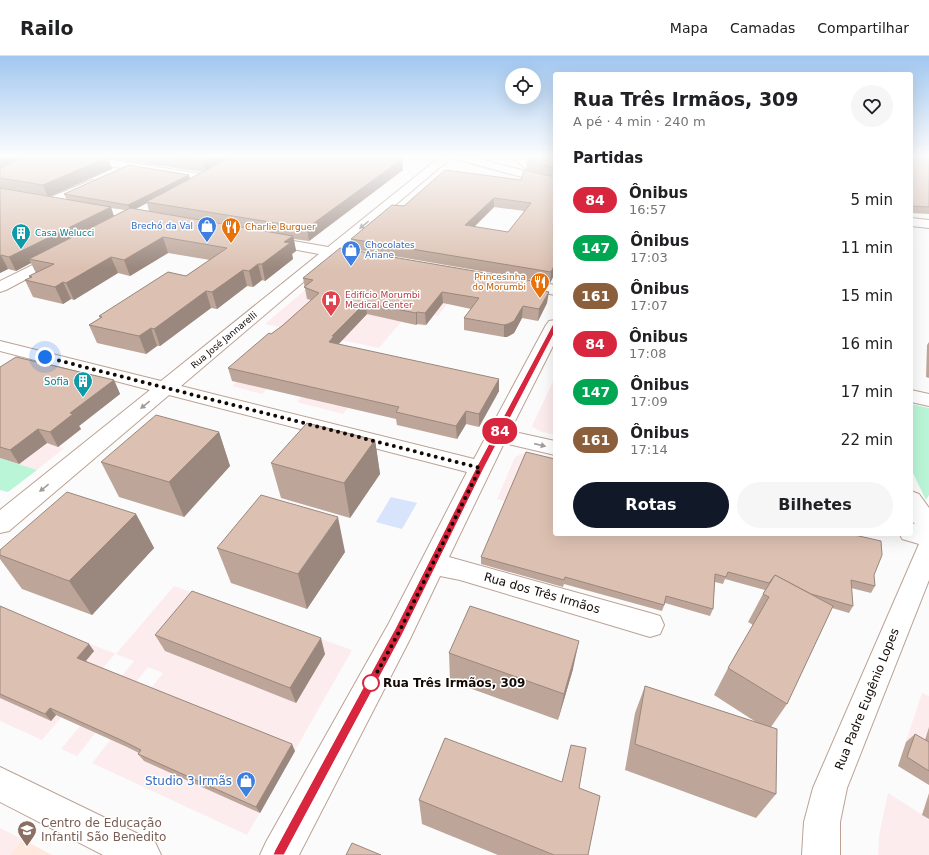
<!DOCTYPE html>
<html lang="pt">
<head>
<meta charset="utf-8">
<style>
	:root { --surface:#fff; --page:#f6f6f6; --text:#202124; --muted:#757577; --line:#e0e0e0; --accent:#111827 }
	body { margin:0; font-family:"DejaVu Sans",sans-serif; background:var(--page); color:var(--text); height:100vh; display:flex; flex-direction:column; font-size:15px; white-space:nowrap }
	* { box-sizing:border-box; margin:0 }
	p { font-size:13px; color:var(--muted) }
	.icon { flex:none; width:22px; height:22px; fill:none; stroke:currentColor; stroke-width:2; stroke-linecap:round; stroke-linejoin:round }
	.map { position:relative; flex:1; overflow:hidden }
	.details { position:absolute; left:553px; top:16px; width:360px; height:464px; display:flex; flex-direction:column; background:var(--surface); border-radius:4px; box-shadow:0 4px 16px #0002 }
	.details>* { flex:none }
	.badge { padding:0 8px; border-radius:13px; font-size:14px; line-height:26px }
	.fabs { position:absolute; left:505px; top:12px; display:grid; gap:8px }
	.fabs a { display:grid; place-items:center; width:36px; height:36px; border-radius:50%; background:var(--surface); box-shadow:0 4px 16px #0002; font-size:20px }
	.you { position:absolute; width:20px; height:20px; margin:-10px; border:3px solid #fff; border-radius:50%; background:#1a73e8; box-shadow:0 0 0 6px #1a73e833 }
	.map>.badge { position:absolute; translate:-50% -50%; box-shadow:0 0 0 2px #fff }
	h2 { padding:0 20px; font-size:15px; line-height:36px }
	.round { display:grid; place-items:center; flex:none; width:42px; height:42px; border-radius:21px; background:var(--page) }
	.headline { display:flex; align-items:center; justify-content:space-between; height:68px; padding:0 20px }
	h1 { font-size:19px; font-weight:600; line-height:30px }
	.button { display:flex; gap:8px; margin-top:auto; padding:8px 20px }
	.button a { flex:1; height:46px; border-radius:24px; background:var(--accent); color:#fff; font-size:16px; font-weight:600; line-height:46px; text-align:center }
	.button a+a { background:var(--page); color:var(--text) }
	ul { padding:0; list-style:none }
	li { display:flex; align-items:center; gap:12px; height:48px; padding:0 20px }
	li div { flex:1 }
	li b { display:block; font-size:15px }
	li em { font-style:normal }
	li .badge { min-width:44px; font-weight:700; text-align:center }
	header { display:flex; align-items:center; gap:24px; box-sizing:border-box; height:56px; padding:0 20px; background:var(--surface); border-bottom:1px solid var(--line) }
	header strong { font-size:19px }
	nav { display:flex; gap:22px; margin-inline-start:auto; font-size:14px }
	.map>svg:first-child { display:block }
	.commercial { fill:#fdecee }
	.built { fill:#ffe9de }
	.green { fill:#bbf5d8 }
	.water { fill:#d7e4fb }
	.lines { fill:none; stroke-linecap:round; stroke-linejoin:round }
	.minor-casing { stroke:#bca294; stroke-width:2 }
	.secondary-casing { stroke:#bca294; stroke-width:2 }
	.trunk-casing { stroke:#bca294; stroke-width:2 }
	.minor { fill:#fff; fill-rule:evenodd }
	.secondary { fill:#fff; fill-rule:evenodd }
	.trunk { fill:#fff; fill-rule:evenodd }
	.wall { fill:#bda699; fill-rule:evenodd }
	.shaded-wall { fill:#9a877d }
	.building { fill:#dcc1b2; stroke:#9a877d; fill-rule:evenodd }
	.oneway { fill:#a19d9b }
	.line { fill:#d7263d; stroke:#fff }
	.walk { stroke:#130a06; stroke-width:4; stroke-dasharray:0 7.2 }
	.stop-dot { fill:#fff; stroke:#d7263d; stroke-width:2 }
	.labels { text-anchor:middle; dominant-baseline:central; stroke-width:3; stroke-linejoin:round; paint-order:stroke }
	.far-shop-label { font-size:9px; fill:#366cbe; stroke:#fff; text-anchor:end }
	.far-food-label { font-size:9px; fill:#c56008; stroke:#fff; text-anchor:start }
	.far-culture-label { font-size:9px; fill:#0d838f; stroke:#fff; text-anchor:start }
	.far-health-label { font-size:9px; fill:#be3a42; stroke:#fff; text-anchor:start }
	.far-street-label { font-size:9px; fill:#130a06; stroke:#fff }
	.culture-label { font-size:10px; fill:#0d838f; stroke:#fff; text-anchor:end }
	.near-street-label { font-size:12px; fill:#130a06; stroke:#fff }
	.near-stop-label { font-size:12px; font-weight:bold; fill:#130a06; stroke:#fff; text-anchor:start }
	.near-shop-label { font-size:12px; fill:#366cbe; stroke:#fff; text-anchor:end }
	.near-education-label { font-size:12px; fill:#785e54; stroke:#fff; text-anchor:start }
</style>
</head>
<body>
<header>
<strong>Railo</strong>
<nav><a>Mapa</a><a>Camadas</a><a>Compartilhar</a></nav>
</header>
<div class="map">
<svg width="929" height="799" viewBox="0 0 929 799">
	<rect width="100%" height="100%" fill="#fbfbfb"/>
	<!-- commercial -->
	<g class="commercial">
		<path d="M439,222L447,248L438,260L434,259L425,270L401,266L379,292L265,268L317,224Z"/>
		<path d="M249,315L278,322L262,338L232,330Z"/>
		<path d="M555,321V379L539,375L532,370Z"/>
		<path d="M370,325L343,358L297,346L312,330Z"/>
		<path d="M0,373L64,392L37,414L0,402Z"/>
		<path d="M524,397L555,405L547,456L497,443L515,401Z"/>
		<path d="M174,530L352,594L247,779L92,707L163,617L148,611L77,700L61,693L134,605L115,598L42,684L0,665V615L45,570L116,598Z"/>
		<path d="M922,637L929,640V729L898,710Z"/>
		<path d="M888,737L929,763V799H878L879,780Z"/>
		<path d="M0,772L22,783L10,799H0Z"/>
	</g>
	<!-- built -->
	<path class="built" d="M22,783L52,799H10Z"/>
	<!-- green -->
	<g class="green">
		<path d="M911,348L929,352V439L926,444L911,413Z"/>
		<path d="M0,402L37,414L8,436L0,434Z"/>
	</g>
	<!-- water -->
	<path class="water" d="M391,441L417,447L402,473L376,466Z"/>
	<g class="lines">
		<defs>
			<g id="minor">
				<path d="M63,101H93L208,119L212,120L214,122L212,124L208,125L68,104Z"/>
				<path d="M441,101H454L439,112L343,193L347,197L345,200H334L181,330L474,403L546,269L549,265L555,264V286L510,375L555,385V399L504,387L449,501L650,557L660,560L664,569L660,578L650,581L460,524L440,520L409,585L299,799H260L266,786L389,567L467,416L169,339L9,475L0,477V454L150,334L0,295V285L161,325L319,198L260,187L258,184L260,181L265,180L328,191L431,108Z"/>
				<path d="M92,124L96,125L98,127L96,129L52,150H44L42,147L44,144Z"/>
				<path d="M61,195L66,196L68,199L66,202L6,234L0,236V225Z"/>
				<path d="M514,222L555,229V239L509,230L506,227L509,224Z"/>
				<path d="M911,334L929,338V350L911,346Z"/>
				<path d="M911,435L919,438L929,452V524L847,732L840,766V799H802L804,766L813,732L919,488L902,483L900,478H911V467L915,468L911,464Z"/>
				<path d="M0,711L155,786L161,799H103L0,746Z"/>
			</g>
			<path id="secondary" d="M512,101H524L534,110L533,112H525Z"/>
			<g id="trunk">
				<path d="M454,101H473L555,123V130L455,103Z"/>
				<path d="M911,162L929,164V172L911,170Z"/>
			</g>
		</defs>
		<!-- minor casing -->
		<use href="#minor" class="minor-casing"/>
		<!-- secondary casing -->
		<use href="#secondary" class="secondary-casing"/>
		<!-- trunk casing -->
		<use href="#trunk" class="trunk-casing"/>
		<!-- minor -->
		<use href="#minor" class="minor"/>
		<!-- secondary -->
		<use href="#secondary" class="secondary"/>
		<!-- trunk -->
		<use href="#trunk" class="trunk"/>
	</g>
	<!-- wall -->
	<g class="wall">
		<path d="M0,101H393L403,114L309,185L294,183L296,195L292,198L293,203L265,225L262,224L253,231L247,230L217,253L211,252L160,290H157L146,298L97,287L89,269L100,262L99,260L186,220L210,204L168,197L130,220L118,217L74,244L71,243L63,248L33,241L25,224L30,222L29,220L36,217L31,207L16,215L8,213L0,217ZM108,102L203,116L190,123L189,119L64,138L67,144L50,141L112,113ZM147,147L149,155L136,153ZM111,152L125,154L114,160Z"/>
		<path d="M529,101H555V217L550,227L353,193L351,183L404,150L521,124L555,121L526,114L527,105H530L529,104ZM494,151L524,155L508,176L474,171Z"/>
		<path d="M911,101H929V158L911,157Z"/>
		<path d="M303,222L544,235L547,247L538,265L522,262L514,277L507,281H504L464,274V262L471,253L443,247L426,269L417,268L416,269L367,258L338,288L499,335L479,371L466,368L457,383L397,369L396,363L232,325L228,312L271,278L282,270L311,244L307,243Z"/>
		<path d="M929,286V322L926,321L927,289Z"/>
		<path d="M0,311L114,324L120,338L79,370L81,373L58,391L47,387L19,408L0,402Z"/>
		<path d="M219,376L230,410L184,461L119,441L101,406Z"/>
		<path d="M375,384L380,418L350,462L281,442L271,407Z"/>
		<path d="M136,458L154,492L92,559L22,533L0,503V494Z"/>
		<path d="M217,492L345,496L307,553L231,527Z"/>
		<path d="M481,501L874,519L875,530L871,537L851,532L853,550L849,557L832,552L787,648L771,671L776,738L756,762L625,714L635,657L645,630L756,666L714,639L728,612L753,569L748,566L765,534L725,523L723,528L715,526L713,553L710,560L665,547L662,555L564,528L563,531L481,508Z"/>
		<path d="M0,550L94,595L86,605L295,695L260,757L144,705L138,698L139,697L127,691L56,659L51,665L0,642Z"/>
		<path d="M155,579L325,598L296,647L165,595Z"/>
		<path d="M449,597L573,613L558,664L450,625Z"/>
		<path d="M929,671V729L898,710L906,686L915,678L925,684Z"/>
		<path d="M579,732L588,799H498L422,768L419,744Z"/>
		<path d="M929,737V763L922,759Z"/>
	</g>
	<!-- shaded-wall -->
	<g class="shaded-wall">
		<path d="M2,101H36L0,116V102Z"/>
		<path d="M108,101L112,113L48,141L43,129Z"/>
		<path d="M210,101H234L206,116L203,105Z"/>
		<path d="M402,103L403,114L309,185L307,172Z"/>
		<path d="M189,119L190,125L146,146L147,147L131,155L128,149Z"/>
		<path d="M494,142V151L465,180V169Z"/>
		<path d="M111,151L115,164L29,203L31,207L16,215L9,201Z"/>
		<path d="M293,180L296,195L292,198L293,203L265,225L262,208L284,186Z"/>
		<path d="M163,181L168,197L130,220L124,204Z"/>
		<path d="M1,199L8,213L0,217V200Z"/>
		<path d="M111,201L118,217L74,244L66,227Z"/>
		<path d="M258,208L262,224L253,231L249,215Z"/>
		<path d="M555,208V217L550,227L551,216Z"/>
		<path d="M243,214L247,230L217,253L212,236Z"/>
		<path d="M63,226L71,243L63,248L55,231Z"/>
		<path d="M544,227L543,238L540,234Z"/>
		<path d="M206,235L211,252L160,290L154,273Z"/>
		<path d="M442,236L443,247L426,269L425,257Z"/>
		<path d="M549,236L547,247L538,265L539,253Z"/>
		<path d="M365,247L367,258L336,291L329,286L332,280Z"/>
		<path d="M523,250L522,262L514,277L507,281H504V269Z"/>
		<path d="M417,256V268L416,269V257Z"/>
		<path d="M151,272L157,290L146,298L139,280Z"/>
		<path d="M499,323V335L479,371V358Z"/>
		<path d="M114,324L120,338L79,370L81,373L58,391L50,376L70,357Z"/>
		<path d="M466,355V368L457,383L456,370Z"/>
		<path d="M38,373L47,387L19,408L10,394Z"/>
		<path d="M219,376L230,410L184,461L169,426Z"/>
		<path d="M375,384L380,418L350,462L344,427Z"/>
		<path d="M136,458L154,492L92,559L69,525Z"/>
		<path d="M338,461L345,496L307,553L298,518Z"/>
		<path d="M321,582L325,598L296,647L290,632Z"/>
		<path d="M579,585L573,613L558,664L564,638Z"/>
		<path d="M89,588L94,595L82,609L77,602Z"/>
		<path d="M50,652L56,659L51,665L45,658Z"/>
		<path d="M292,688L295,695L260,757L256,751Z"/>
	</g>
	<!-- building -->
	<g class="building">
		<path d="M25,101H108L43,129L0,122V112Z"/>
		<path d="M178,101H210L203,105Z"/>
		<path d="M231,101H393L402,103L307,172L146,146Z"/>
		<path d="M536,101H555V112L527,105H534Z"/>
		<path d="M911,101H929V151L911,150Z"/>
		<path d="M129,109L189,119L128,149L64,138Z"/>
		<path d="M445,114L521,124L524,114L555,121V208L551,216L351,183L392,149L404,150ZM494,142L531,147L508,176L465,169Z"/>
		<path d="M0,132L111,151L9,201L1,199L0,200Z"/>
		<path d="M130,152L293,180L284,186L290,187L262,208H258L249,215L243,214L212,236L206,235L154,273L151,272L139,280L89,269L102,261L99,260L168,216L186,220L227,192L163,181L124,204L111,201L66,227L63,226L55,231L25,224L32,221L29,220L54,208L29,203Z"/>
		<path d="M340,192L544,227L540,234L549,236L539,253L523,250L514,265L508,268L504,269L464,262L479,242L442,236L425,257L417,256L416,257L365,247L332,280H334L329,286L499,323L479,358L466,355L456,370L396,356L399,351L228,312L269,277L271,278L282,270L319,237L304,231L313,224L303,222Z"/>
		<path d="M16,301L114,324L70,357L73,358L50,376L38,373L10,394L0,391V311Z"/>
		<path d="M156,359L219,376L169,426L101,406Z"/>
		<path d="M307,367L375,384L344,427L271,407Z"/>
		<path d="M526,396L555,403V478H850L881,485L882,499L874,519L875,530L851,524L853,550L811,538L775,519L769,527L728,516L726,521L715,518L713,553L666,540L664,549L565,521L564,524L481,501Z"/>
		<path d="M67,436L136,458L69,525L0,499V494Z"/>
		<path d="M261,439L338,461L298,518L217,492Z"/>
		<path d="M775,519L833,550L787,648L728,612L769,541L763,538Z"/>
		<path d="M192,535L321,582L290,632L155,579Z"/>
		<path d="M0,550L89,588L77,602L292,688L256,751L138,698L141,694L121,684L50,652L45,658L0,638Z"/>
		<path d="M470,550L579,585L564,638L449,597Z"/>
		<path d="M645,630L777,673L776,738L635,688Z"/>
		<path d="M915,678L929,686V715L907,701Z"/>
		<path d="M445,682L562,726L571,689L586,692L579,732L600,740L588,799H554L419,744Z"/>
		<path d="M352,787L381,799H346Z"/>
	</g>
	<!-- one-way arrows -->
	<defs><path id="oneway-solid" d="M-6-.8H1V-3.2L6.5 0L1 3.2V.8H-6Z"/></defs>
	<g class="oneway">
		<use href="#oneway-solid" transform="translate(364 169) rotate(141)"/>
		<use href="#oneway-solid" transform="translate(145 349) rotate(141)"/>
		<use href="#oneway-solid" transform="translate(540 389) rotate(13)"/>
		<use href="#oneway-solid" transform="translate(44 432) rotate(141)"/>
	</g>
	<!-- sky -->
	<linearGradient id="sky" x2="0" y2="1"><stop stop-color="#a1c7f0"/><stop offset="0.47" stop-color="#fdfdfd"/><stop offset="1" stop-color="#fdfdfd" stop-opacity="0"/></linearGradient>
	<rect width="929" height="213" fill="url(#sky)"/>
	<!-- line -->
	<path class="line" d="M553,268L558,270L484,412L402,579L284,799H273L275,794L395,573L476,412Z"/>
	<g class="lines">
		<!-- walk -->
		<path class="walk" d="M45,301L480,412L399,576L369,631L371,627"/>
	</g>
	<!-- icons -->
	<defs>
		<symbol id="shop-pin" viewBox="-11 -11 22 30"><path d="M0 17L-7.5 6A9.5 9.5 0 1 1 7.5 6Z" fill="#3f7fe0" stroke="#fff"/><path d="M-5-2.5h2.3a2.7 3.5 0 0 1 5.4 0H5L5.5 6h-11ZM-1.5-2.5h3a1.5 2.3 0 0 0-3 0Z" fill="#fff"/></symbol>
		<symbol id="restaurant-pin" viewBox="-11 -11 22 30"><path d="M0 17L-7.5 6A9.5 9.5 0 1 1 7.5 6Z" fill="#e8710a" stroke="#fff"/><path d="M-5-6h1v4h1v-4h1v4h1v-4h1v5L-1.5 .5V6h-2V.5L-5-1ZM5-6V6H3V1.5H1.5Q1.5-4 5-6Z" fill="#fff"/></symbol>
		<symbol id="building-pin" viewBox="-11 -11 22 30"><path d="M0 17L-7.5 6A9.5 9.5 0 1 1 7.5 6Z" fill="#0f9aa8" stroke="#fff"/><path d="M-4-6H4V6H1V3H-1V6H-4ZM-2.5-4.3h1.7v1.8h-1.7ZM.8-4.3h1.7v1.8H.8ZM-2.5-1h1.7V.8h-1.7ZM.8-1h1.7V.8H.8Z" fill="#fff"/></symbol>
		<symbol id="hospital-pin" viewBox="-11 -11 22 30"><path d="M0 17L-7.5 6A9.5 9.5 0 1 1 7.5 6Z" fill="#e0444e" stroke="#fff"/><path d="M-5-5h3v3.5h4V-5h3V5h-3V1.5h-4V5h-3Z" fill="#fff"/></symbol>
		<symbol id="school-pin" viewBox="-11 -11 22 30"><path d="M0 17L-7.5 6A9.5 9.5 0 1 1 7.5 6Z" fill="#8d6e63" stroke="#fff"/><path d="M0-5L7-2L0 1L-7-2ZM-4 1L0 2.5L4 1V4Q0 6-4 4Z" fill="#fff"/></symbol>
	</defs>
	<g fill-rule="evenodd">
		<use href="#shop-pin" x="196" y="159" width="22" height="30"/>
		<use href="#restaurant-pin" x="220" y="160" width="22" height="30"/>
		<use href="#building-pin" x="10" y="166" width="22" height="30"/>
		<use href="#shop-pin" x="340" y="183" width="22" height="30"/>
		<use href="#restaurant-pin" x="529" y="215" width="22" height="30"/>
		<use href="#hospital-pin" x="320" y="233" width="22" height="30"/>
		<use href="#building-pin" x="72" y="314" width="22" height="30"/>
		<use href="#shop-pin" x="235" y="714" width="22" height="30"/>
		<use href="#school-pin" x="16" y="763" width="22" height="30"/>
	</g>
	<!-- markers -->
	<circle class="stop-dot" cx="371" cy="627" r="8"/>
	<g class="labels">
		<!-- far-shop labels -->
		<g class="far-shop-label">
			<text x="193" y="170">Brechó da Val</text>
			<text x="365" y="189" text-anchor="start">Chocolates<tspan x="365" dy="10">Ariane</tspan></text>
		</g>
		<!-- far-food labels -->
		<g class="far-food-label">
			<text x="245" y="171">Charlie Burguer</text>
			<text x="526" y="221" text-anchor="end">Princesinha<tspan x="526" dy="10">do Morumbi</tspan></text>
		</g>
		<!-- far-culture labels -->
		<g class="far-culture-label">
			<text x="35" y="177">Casa Welucci</text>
		</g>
		<!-- far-health labels -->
		<g class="far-health-label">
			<text x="345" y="239">Edifício Morumbi<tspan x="345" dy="10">Medical Center</tspan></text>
		</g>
		<!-- far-street labels -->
		<g class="far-street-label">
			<text transform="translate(224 284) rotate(-40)">Rua José Jannarelli</text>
		</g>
		<!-- culture labels -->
		<g class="culture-label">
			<text x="69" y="325">Sofia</text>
		</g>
		<!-- near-street labels -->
		<g class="near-street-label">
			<text transform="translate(542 537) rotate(16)">Rua dos Três Irmãos</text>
			<text transform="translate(867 643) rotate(-68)">Rua Padre Eugênio Lopes</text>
		</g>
		<!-- near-stop labels -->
		<g class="near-stop-label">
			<text x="383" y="627">Rua Três Irmãos, 309</text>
		</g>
		<!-- near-shop labels -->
		<g class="near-shop-label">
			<text x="232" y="725">Studio 3 Irmãs</text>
		</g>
		<!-- near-education labels -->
		<g class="near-education-label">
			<text x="41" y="767">Centro de Educação<tspan x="41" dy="14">Infantil São Benedito</tspan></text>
		</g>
	</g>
</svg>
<div class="fabs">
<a><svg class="icon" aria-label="locate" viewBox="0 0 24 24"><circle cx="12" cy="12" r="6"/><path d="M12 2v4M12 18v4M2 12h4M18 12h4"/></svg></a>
</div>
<div class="you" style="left:45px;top:301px"></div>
<b class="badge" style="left:500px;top:375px;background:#d7263d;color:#fff">84</b>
<section class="details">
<div class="headline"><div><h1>Rua Três Irmãos, 309</h1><p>A pé · 4 min · 240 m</p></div><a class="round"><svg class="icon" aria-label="heart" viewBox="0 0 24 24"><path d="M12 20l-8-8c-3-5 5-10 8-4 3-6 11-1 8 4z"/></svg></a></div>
<h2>Partidas</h2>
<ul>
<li><span class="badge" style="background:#d7263d;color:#fff">84</span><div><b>Ônibus</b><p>16:57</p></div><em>5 min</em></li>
<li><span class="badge" style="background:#00a651;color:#fff">147</span><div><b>Ônibus</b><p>17:03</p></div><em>11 min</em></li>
<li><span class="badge" style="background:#8b5e3c;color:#fff">161</span><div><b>Ônibus</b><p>17:07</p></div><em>15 min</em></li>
<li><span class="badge" style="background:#d7263d;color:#fff">84</span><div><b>Ônibus</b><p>17:08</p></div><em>16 min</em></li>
<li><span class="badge" style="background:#00a651;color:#fff">147</span><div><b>Ônibus</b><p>17:09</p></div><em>17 min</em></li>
<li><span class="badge" style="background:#8b5e3c;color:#fff">161</span><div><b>Ônibus</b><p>17:14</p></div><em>22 min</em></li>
</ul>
<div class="button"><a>Rotas</a><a>Bilhetes</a></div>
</section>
</div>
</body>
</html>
